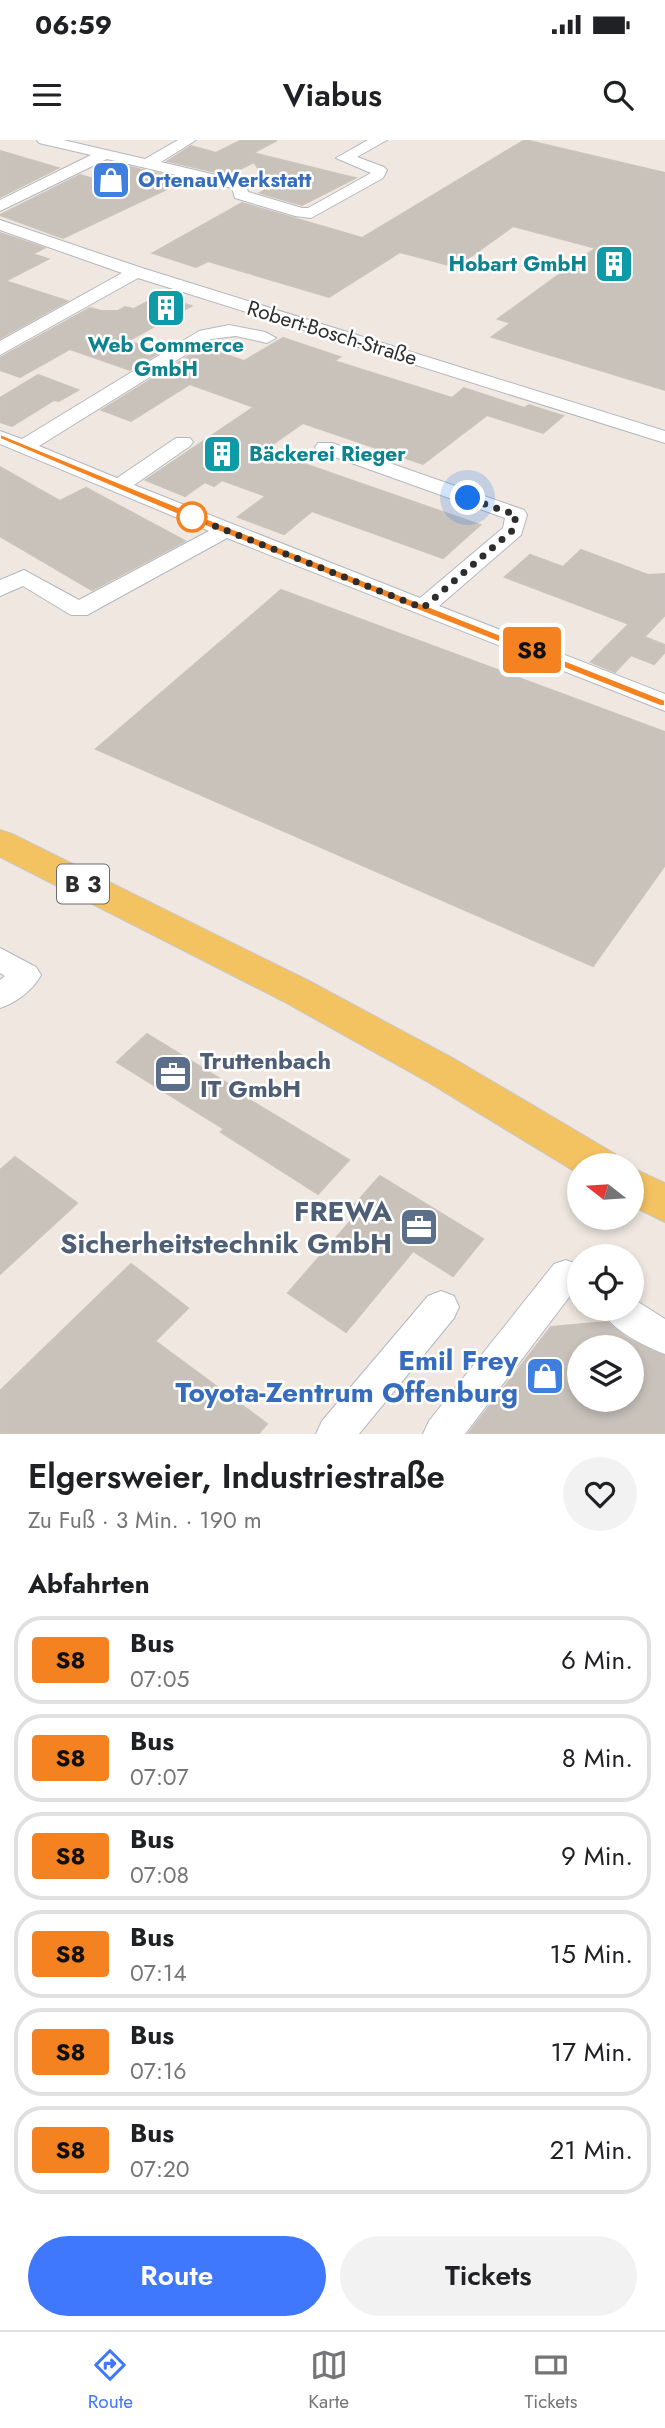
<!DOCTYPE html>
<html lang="de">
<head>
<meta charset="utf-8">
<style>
	:root { --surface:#fff; --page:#f2f2f2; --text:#202124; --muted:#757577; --line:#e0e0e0; --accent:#3f77fd }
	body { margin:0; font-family:Jost,sans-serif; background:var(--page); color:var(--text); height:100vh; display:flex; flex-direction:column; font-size:26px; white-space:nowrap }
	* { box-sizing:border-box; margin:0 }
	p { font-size:23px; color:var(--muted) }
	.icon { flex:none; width:38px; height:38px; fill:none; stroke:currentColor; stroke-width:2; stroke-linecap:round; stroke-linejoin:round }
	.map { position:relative; height:1294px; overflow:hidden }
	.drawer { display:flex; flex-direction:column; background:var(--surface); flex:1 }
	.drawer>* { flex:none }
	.badge { padding:0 14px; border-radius:5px; font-size:24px; line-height:46px }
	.needle { width:46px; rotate:287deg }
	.tools { position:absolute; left:567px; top:1013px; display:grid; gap:14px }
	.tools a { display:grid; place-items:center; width:77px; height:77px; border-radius:50%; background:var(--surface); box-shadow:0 4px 10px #0003; font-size:35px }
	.you { position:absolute; width:35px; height:35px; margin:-18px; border:5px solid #fff; border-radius:50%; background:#1a73e8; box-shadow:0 0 0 10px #1a73e833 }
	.map>.badge { position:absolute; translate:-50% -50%; box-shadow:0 0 0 4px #fff }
	h2 { padding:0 28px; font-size:26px; line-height:63px }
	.round { display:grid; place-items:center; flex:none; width:74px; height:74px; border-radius:37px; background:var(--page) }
	.head { display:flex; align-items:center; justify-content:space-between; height:119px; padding:0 28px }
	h1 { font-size:33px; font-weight:600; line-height:52px }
	.action { display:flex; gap:14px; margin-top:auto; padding:14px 28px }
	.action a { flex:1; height:80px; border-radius:42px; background:var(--accent); color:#fff; font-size:28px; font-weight:600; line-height:80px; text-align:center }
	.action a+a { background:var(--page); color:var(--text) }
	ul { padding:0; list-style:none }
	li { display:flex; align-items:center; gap:21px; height:88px; margin:0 14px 10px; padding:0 14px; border:4px solid var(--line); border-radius:28px }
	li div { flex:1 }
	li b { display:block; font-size:26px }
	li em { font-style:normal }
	li .badge { min-width:77px; font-weight:700; text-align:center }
	.status { display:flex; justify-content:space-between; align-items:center; height:49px; padding:0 35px; background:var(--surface); direction:ltr }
	.status svg { height:19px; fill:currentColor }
	header { display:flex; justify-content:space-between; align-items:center; height:91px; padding:0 28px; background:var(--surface); font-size:32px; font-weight:600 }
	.dock { display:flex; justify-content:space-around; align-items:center; height:98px; border-top:2px solid var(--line); background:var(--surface); font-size:19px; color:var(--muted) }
	.dock a { display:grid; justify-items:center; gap:4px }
	.dock .active { color:var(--accent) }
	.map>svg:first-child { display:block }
	.building { fill:#c8c2bb; stroke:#cbc3b9; stroke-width:2; fill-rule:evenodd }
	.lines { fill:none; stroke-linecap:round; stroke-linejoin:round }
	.minor-casing { stroke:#b3b7c1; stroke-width:2 }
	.major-casing { stroke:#c8c8c8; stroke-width:2 }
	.minor { fill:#fff; fill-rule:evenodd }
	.major { fill:#f3c261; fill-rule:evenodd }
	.line { fill:#f58220; stroke:#fff; stroke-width:2 }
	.walk { stroke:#2d2d2d; stroke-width:7; stroke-dasharray:0 12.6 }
	.stop-dot { fill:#fff; stroke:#f58220; stroke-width:3.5 }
	.labels { text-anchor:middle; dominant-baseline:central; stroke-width:5; stroke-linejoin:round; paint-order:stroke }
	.far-shop-label { font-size:21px; font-weight:bold; fill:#366cbe; stroke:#fff; text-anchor:start }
	.far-culture-label { font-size:21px; font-weight:bold; fill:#0d838f; stroke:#fff; text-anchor:end }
	.far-street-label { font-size:21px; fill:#2d2d2d; stroke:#fff }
	.shield { fill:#fff; stroke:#6c6c6c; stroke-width:2 }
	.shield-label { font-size:23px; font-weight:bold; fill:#2d2d2d }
	.service-label { font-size:24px; font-weight:bold; fill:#4e5e75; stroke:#fff; text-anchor:start }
	.near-service-label { font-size:28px; font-weight:bold; fill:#4e5e75; stroke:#fff; text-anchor:end }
	.near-shop-label { font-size:28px; font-weight:bold; fill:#366cbe; stroke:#fff; text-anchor:end }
</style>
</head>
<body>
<div class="status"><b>06:59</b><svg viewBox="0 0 49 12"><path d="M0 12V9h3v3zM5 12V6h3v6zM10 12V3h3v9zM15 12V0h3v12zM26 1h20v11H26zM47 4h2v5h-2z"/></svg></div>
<header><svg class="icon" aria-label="menu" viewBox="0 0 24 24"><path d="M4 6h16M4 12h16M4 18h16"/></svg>Viabus<svg class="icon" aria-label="search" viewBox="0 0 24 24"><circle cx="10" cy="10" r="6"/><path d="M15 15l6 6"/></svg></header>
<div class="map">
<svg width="665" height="1294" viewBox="0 0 665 1294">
	<rect width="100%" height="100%" fill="#efe7e0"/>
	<!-- building -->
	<g class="building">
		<path d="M242,0H277L253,13L355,38L302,65L260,53L270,47L254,22L228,35L168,21L191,6L216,13Z"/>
		<path d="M525,0L665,33V250L492,197L511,183L498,179L596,108L513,86L456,127L400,112L329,157L208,121L196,127L153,113L242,63L362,98Z"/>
		<path d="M0,11L58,28L0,57Z"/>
		<path d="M130,27L186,40L63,98L0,75L80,35L101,41Z"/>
		<path d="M0,93L44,108L32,114L48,119L5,141L67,161L0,198Z"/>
		<path d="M168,158L191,166L128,201L160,212L130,230L70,209L20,237L0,230V218L90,168L101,171H118L125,167L134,169L151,160L160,163Z"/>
		<path d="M283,198L340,217L334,221L452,258L464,248L524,268L529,265L563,276L543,293L487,275L423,324L303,283L264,310L480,385L443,418L312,371L284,394L238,377L266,356L222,340L214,346L205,342L185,356L146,340L254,267L190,244L131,281L102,270L203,207L244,221Z"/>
		<path d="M38,235L78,250L59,261L54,260L12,286L0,282V258Z"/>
		<path d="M0,327L60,361L86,348L185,401L92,450L0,396Z"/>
		<path d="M581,410L648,435L665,434V475L644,497L665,505V512L654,524L631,515L615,532L591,522L629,484L505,437L530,415L563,427Z"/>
		<path d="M281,450L665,592V725L593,826L96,609Z"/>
		<path d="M147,894L230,945L228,947L349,1020L318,1054L221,992L224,989L117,922Z"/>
		<path d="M15,1017L77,1063L0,1134V1030Z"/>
		<path d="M380,1036L483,1099L453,1136L413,1111L346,1192L288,1153L356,1075L349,1071Z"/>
		<path d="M131,1124L188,1168L155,1201L267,1284L258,1294H0V1251Z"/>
		<path d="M607,1182L628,1199L665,1216V1294H468L551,1187ZM579,1208H632V1260H579Z"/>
	</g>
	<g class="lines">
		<defs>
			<g id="minor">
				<path d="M37,0H63L145,19L178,0H196L161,22L245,42L248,52L302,68H308L371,33L336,18L368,0H387L357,17L384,27L387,30L383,38L311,78L295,76L235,58L232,48L107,19L0,71V60L91,15L39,3Z"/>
				<path d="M0,80L142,128L665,291V303L138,138L0,215V201L122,133L0,90Z"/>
				<path d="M229,185L265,192L276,198L267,203L236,196L211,199L39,306L117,338L176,298H190L193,302L190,306L134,345L420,458L503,388L505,378L318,311L315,307L318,303H332L524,370L527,375L521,395L439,466L665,554V571L227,398L87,475H71L23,446L0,456V440L24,430L79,460L209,391L0,304V291L22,299L199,191Z"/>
				<path d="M0,808L36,827L41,835C33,850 16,863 0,868V840L5,836L0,833Z"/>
				<path d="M566,1120L579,1125V1159L570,1156L465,1294H423L429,1281L554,1124Z"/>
				<path d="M441,1151L454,1156L459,1167L454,1178L359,1294H316L322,1281L428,1156Z"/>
				<path d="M632,1158L665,1179V1214C644,1206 611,1190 601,1169H632Z"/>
			</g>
			<g id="major">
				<path d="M0,690L12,694L309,841L456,920L615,1014L621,1026H579V1034L428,942L283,861L0,717Z"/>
				<path d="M632,1028L665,1043V1082L632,1066Z"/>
			</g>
		</defs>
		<!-- minor casing -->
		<use href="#minor" class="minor-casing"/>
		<!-- major casing -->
		<use href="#major" class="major-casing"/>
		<!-- minor -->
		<use href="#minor" class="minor"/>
		<!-- major -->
		<use href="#major" class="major"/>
	</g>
	<!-- line -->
	<path class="line" d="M0,294L203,377L665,560V566H660L195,382L0,299Z"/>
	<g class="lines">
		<!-- walk -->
		<path class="walk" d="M192,377L423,468L513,390L516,375L468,358"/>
	</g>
	<!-- icons -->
	<defs>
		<symbol id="shop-square" viewBox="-11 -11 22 22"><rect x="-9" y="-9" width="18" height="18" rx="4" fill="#3f7fe0" stroke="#fff"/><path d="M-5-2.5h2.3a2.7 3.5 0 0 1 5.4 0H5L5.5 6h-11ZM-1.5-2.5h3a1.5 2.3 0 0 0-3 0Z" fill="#fff"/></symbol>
		<symbol id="building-square" viewBox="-11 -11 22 22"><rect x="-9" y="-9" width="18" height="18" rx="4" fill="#0f9aa8" stroke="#fff"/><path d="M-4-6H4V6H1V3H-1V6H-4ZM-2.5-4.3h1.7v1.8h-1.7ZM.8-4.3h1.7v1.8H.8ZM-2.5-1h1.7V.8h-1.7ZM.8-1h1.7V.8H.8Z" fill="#fff"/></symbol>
		<symbol id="office-square" viewBox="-11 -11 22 22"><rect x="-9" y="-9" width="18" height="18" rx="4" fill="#5c6f8a" stroke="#fff"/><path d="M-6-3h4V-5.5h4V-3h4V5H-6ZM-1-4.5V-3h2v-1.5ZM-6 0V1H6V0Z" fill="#fff"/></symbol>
	</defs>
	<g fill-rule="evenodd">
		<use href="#shop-square" x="89" y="18" width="44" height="44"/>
		<use href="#building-square" x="592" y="102" width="44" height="44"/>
		<use href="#building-square" x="144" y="146" width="44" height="44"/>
		<use href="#building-square" x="200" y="292" width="44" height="44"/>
		<use href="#office-square" x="151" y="912" width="44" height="44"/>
		<use href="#office-square" x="397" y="1065" width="44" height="44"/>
		<use href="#shop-square" x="523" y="1214" width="44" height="44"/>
	</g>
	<!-- markers -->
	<circle class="stop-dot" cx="192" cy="377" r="14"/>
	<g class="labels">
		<!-- far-shop labels -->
		<g class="far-shop-label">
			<text x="138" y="40">OrtenauWerkstatt</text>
		</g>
		<!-- far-culture labels -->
		<g class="far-culture-label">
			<text x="587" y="124">Hobart GmbH</text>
			<text x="166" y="205" text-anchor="middle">Web Commerce<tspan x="166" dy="24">GmbH</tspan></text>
			<text x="249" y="314" text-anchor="start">Bäckerei Rieger</text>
		</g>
		<!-- far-street labels -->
		<g class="far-street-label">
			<text transform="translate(332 193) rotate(17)">Robert-Bosch-Straße</text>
		</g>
		<!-- shield labels -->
		<rect class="shield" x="57" y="724.5" width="52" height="39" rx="5"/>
		<g class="shield-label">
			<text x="83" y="744">B 3</text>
		</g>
		<!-- service labels -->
		<g class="service-label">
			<text x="200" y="920">Truttenbach<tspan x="200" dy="28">IT GmbH</tspan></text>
		</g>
		<!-- near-service labels -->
		<g class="near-service-label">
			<text x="392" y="1071">FREWA<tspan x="392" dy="32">Sicherheitstechnik GmbH</tspan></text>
		</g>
		<!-- near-shop labels -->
		<g class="near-shop-label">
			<text x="518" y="1220">Emil Frey<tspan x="518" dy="32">Toyota-Zentrum Offenburg</tspan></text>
		</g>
	</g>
</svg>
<div class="tools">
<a><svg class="needle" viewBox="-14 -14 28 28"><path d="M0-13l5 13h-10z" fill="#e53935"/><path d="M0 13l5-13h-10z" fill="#757577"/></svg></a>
<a><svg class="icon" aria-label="locate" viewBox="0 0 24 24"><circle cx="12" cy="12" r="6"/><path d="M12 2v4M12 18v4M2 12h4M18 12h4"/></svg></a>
<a><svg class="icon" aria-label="layers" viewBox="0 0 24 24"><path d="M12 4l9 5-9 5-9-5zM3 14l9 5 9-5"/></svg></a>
</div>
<div class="you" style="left:468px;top:358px"></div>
<b class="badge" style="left:532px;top:510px;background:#f58220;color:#111">S8</b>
</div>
<section class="drawer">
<div class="head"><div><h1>Elgersweier, Industriestraße</h1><p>Zu Fuß · 3 Min. · 190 m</p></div><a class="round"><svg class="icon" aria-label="heart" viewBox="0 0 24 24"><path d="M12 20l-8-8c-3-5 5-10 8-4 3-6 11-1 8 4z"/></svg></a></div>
<h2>Abfahrten</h2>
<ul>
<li><span class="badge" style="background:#f58220;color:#111">S8</span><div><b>Bus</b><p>07:05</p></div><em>6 Min.</em></li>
<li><span class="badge" style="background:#f58220;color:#111">S8</span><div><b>Bus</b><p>07:07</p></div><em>8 Min.</em></li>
<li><span class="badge" style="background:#f58220;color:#111">S8</span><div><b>Bus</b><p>07:08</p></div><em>9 Min.</em></li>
<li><span class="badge" style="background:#f58220;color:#111">S8</span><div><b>Bus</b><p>07:14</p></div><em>15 Min.</em></li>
<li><span class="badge" style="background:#f58220;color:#111">S8</span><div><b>Bus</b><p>07:16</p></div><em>17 Min.</em></li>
<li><span class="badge" style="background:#f58220;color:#111">S8</span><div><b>Bus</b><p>07:20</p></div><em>21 Min.</em></li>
</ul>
<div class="action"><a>Route</a><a>Tickets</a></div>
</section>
<nav class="dock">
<a class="active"><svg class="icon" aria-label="directions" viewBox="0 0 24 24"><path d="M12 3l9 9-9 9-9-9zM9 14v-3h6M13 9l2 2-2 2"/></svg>Route</a>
<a><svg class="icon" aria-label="map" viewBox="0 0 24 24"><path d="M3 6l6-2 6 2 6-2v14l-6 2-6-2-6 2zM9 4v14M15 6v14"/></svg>Karte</a>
<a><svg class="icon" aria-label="tickets" viewBox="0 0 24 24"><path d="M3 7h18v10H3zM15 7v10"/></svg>Tickets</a>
</nav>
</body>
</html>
